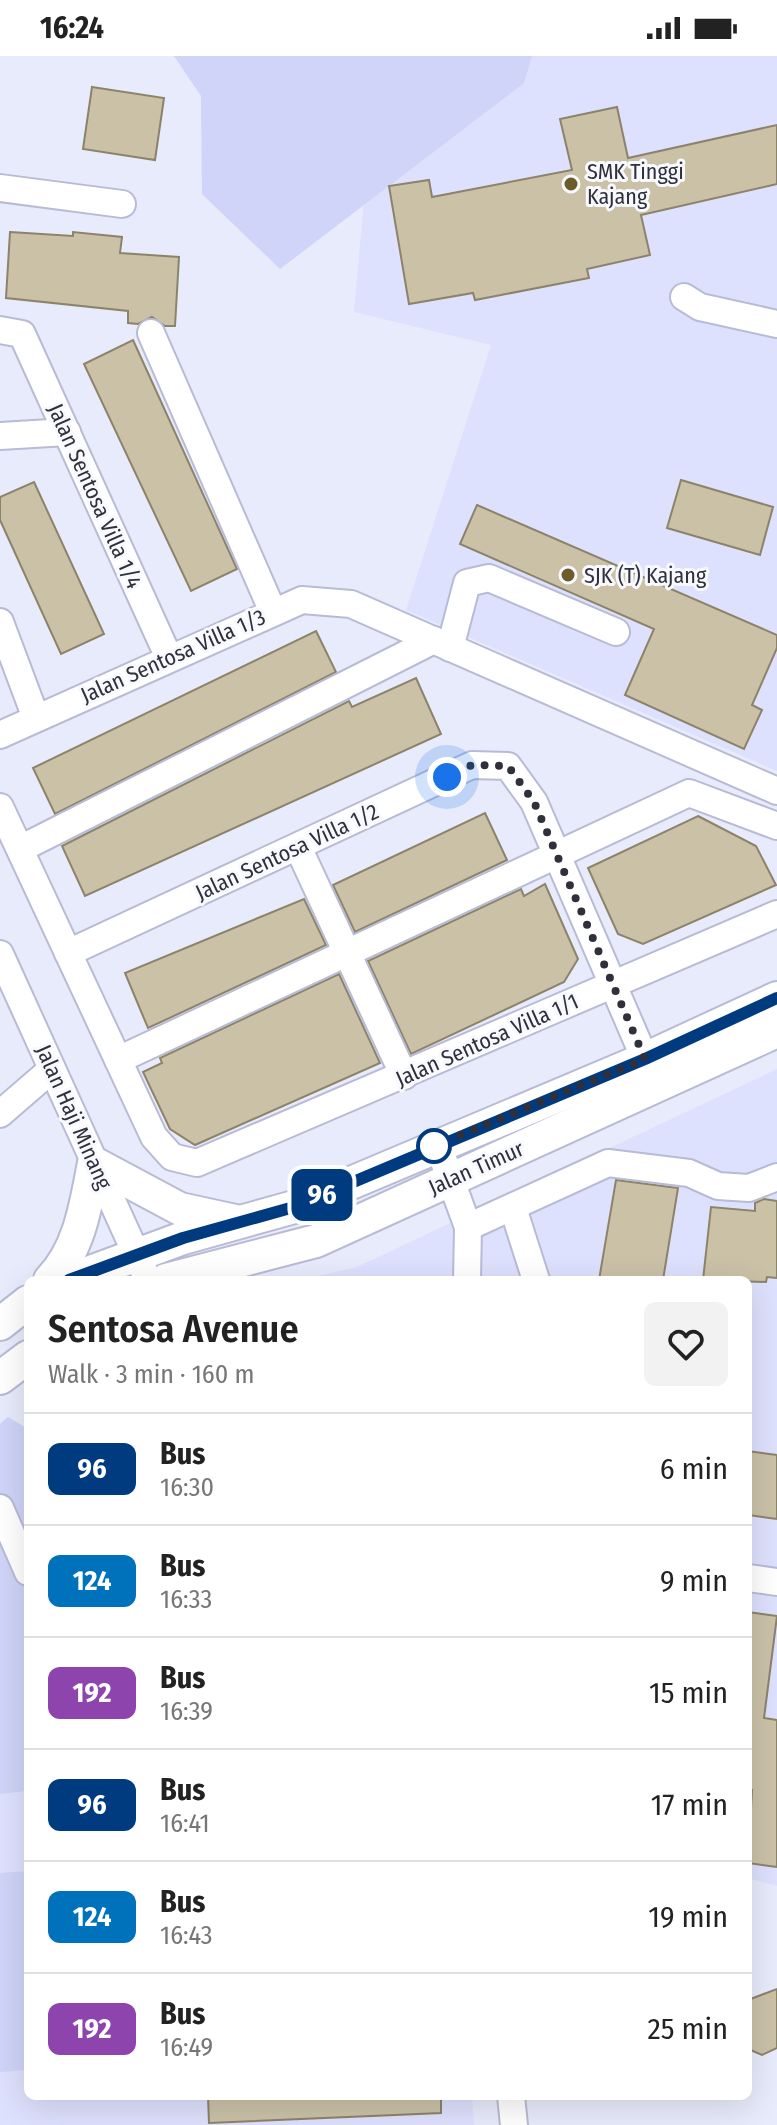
<!DOCTYPE html>
<html lang="en">
<head>
<meta charset="utf-8">
<style>
	:root { --surface:#fff; --page:#f2f2f2; --text:#222; --muted:#767676; --line:#e0e0e0 }
	body { margin:0; font-family:"Fira Sans Condensed",sans-serif; background:var(--page); color:var(--text); height:100vh; display:flex; flex-direction:column; font-size:30px; white-space:nowrap }
	* { box-sizing:border-box; margin:0 }
	p { font-size:26px; color:var(--muted) }
	.icon { flex:none; width:44px; height:44px; fill:none; stroke:currentColor; stroke-width:2; stroke-linecap:round; stroke-linejoin:round }
	.map { position:relative; flex:1; overflow:hidden }
	.panel { position:absolute; left:24px; top:1220px; width:728px; height:824px; display:flex; flex-direction:column; background:var(--surface); border-radius:12px; box-shadow:0 8px 32px #0002 }
	.panel>* { flex:none }
	.badge { padding:0 16px; border-radius:12px; font-size:28px; line-height:52px }
	.you { position:absolute; width:40px; height:40px; margin:-20px; border:6px solid #fff; border-radius:50%; background:#1a73e8; box-shadow:0 0 0 12px #1a73e833 }
	.map>.badge { position:absolute; translate:-50% -50%; box-shadow:0 0 0 4px #fff }
	.round { display:grid; place-items:center; flex:none; width:84px; height:84px; border-radius:12px; background:var(--page) }
	.headline { display:flex; align-items:center; justify-content:space-between; height:136px; padding:0 24px }
	h1 { font-size:38px; font-weight:600; line-height:60px }
	ul { padding:0; list-style:none }
	li { display:flex; align-items:center; gap:24px; height:112px; padding:0 24px; border-top:2px solid var(--line) }
	li div { flex:1 }
	li b { display:block; font-size:30px }
	li em { font-style:normal }
	li .badge { min-width:88px; font-weight:700; text-align:center }
	.status { display:flex; justify-content:space-between; align-items:center; height:56px; padding:0 40px; background:var(--surface); direction:ltr }
	.status svg { height:22px; fill:currentColor }
	.map>svg:first-child { display:block }
	.built { fill:#dee1fd }
	.green { fill:#cfd4f8 }
	.building { fill:#cac1a7; stroke:#8c836b; stroke-width:2 }
	.lines { fill:none; stroke-linecap:round; stroke-linejoin:round }
	.minor-casing { stroke:#b8bbd5; stroke-width:30 }
	.major-casing { stroke:#b8bbd5; stroke-width:36 }
	.minor { stroke:#fff; stroke-width:26 }
	.major { stroke:#fff; stroke-width:32 }
	.line-casing { stroke:#fff; stroke-width:18 }
	.line { stroke:#003b80; stroke-width:12 }
	.walk { stroke:#2f303a; stroke-width:8; stroke-dasharray:0 14.4 }
	.poi-dot { fill:#6d5c2a; stroke:#f8f9fe; stroke-width:3 }
	.stop-dot { fill:#fff; stroke:#003b80; stroke-width:4 }
	.labels { text-anchor:middle; dominant-baseline:central; stroke-width:6; stroke-linejoin:round; paint-order:stroke }
	.poi-label { font-size:22px; fill:#2f303a; stroke:#f8f9fe; text-anchor:start }
	.street-label { font-size:22px; fill:#2f303a; stroke:#f8f9fe }
</style>
</head>
<body>
<div class="status"><b>16:24</b><svg viewBox="0 0 49 12"><path d="M0 12V9h3v3zM5 12V6h3v6zM10 12V3h3v9zM15 12V0h3v12zM26 1h20v11H26zM47 4h2v5h-2z"/></svg></div>
<div class="map">
<svg width="777" height="2069" viewBox="0 0 777 2069">
	<rect width="100%" height="100%" fill="#e8ebfb"/>
	<!-- built -->
	<g class="built">
		<path d="M377,0H777V715L406,554L491,289L354,256Z"/>
		<path d="M777,1013V1830L748,1822V1224H299L357,1211Z"/>
		<path d="M28,1735V2040H472L474,2069H0V1738Z"/>
	</g>
	<!-- green -->
	<g class="green">
		<path d="M174,0H532L524,27L280,213L202,138L201,40Z"/>
		<path d="M8,1361L28,1373V1735L0,1738V1368Z"/>
		<path d="M28,1815V2014L0,2016V1817Z"/>
	</g>
	<!-- building -->
	<g class="building">
		<path d="M92,31L164,42L155,104L83,93Z"/>
		<path d="M617,51L628,102L777,69V128L641,159L650,199L587,213L589,222L475,244L473,237L409,248L389,130L429,124L432,141L572,114L560,63Z"/>
		<path d="M10,176L73,180V176L122,181L120,197L179,201L175,270H165L152,261L138,268L128,267V255L6,242Z"/>
		<path d="M133,284L237,513L191,535L84,308Z"/>
		<path d="M681,424L773,451L760,499L667,472Z"/>
		<path d="M34,426L104,578L61,598L0,464V441Z"/>
		<path d="M477,449L777,579V592L752,649L762,654L744,693L625,639L654,573L460,488Z"/>
		<path d="M316,575L336,616L55,758L33,712Z"/>
		<path d="M416,622L441,678L85,840L62,790L349,645L352,651Z"/>
		<path d="M485,757L507,804L355,876L333,829Z"/>
		<path d="M698,760L756,790L776,829L643,888L618,878L588,812Z"/>
		<path d="M545,828L578,903L564,926L411,998L368,905L521,833L524,840Z"/>
		<path d="M304,843L326,889L148,972L125,917Z"/>
		<path d="M339,918L380,1007L195,1089L170,1073L143,1016L162,1007L160,1002Z"/>
		<path d="M616,1124L678,1132L663,1224H599Z"/>
		<path d="M764,1143L777,1145V1222L767,1221L766,1226L703,1224L711,1151L755,1155V1147Z"/>
		<path d="M748,1395L777,1399V1463L748,1459Z"/>
		<path d="M748,1556L777,1560L764,1662L777,1664V1811L748,1807L752,1734H748Z"/>
		<path d="M777,1933V1992L762,1999L748,1993V1944Z"/>
		<path d="M208,2040H441V2057L209,2067Z"/>
	</g>
	<g class="lines">
		<defs>
			<g id="minor">
				<path d="M0,132L122,148"/>
				<path d="M684,241L700,251L777,268"/>
				<path d="M0,274L22,278L169,602"/>
				<path d="M151,277L273,556"/>
				<path d="M0,380L67,376"/>
				<path d="M0,566L36,662"/>
				<path d="M450,592L467,527L489,522L616,576"/>
				<path d="M0,679L302,544L351,548L777,735"/>
				<path d="M0,751L154,1081L172,1101L197,1107L777,858"/>
				<path d="M298,791L404,1020"/>
				<path d="M20,793L434,584"/>
				<path d="M68,897L472,709L508,710L534,746L645,1003"/>
				<path d="M0,898L148,1224"/>
				<path d="M118,1004L689,737L777,770"/>
				<path d="M0,1058L52,1013"/>
				<path d="M438,1089L468,1171L467,1224"/>
				<path d="M513,1152L536,1224"/>
				<path d="M468,1171L608,1107L689,1117L718,1130L749,1132L777,1121"/>
				<path d="M0,1452L28,1516"/>
				<path d="M748,1522L777,1526"/>
				<path d="M511,2040L514,2069"/>
			</g>
			<g id="major">
				<path d="M50,1224C80,1193 86,1148 94,1107L180,1153L235,1165"/>
				<path d="M69,1224L183,1182L294,1151L645,1003L777,942"/>
				<path d="M166,1224L316,1185L777,975"/>
				<path d="M0,1268L28,1246"/>
				<path d="M0,1322L28,1301"/>
			</g>
		</defs>
		<!-- minor casing -->
		<use href="#minor" class="minor-casing"/>
		<!-- major casing -->
		<use href="#major" class="major-casing"/>
		<!-- minor -->
		<use href="#minor" class="minor"/>
		<!-- major -->
		<use href="#major" class="major"/>
	</g>
	<g class="lines">
		<defs>
			<path id="line" d="M69,1224L183,1182L294,1151L645,1003L777,942"/>
		</defs>
		<!-- line casing -->
		<use href="#line" class="line-casing"/>
		<!-- line -->
		<use href="#line" class="line"/>
		<!-- walk -->
		<path class="walk" d="M434,1090L645,1003L534,746L508,710L472,709L447,721"/>
	</g>
	<!-- markers -->
	<g class="poi-dot">
		<circle cx="571" cy="128" r="8"/>
		<circle cx="568" cy="519" r="8"/>
	</g>
	<circle class="stop-dot" cx="434" cy="1090" r="16"/>
	<g class="labels">
		<!-- poi labels -->
		<g class="poi-label">
			<text x="587" y="115">SMK Tinggi<tspan x="587" dy="25">Kajang</tspan></text>
			<text x="584" y="519">SJK (T) Kajang</text>
		</g>
		<!-- street labels -->
		<g class="street-label">
			<text transform="translate(95 440) rotate(66)">Jalan Sentosa Villa 1/4</text>
			<text transform="translate(173 600) rotate(-24)">Jalan Sentosa Villa 1/3</text>
			<text transform="translate(287 796) rotate(-25)">Jalan Sentosa Villa 1/2</text>
			<text transform="translate(487 984) rotate(-24)">Jalan Sentosa Villa 1/1</text>
			<text transform="translate(74 1061) rotate(66)">Jalan Haji Minang</text>
			<text transform="translate(476 1112) rotate(-24)">Jalan Timur</text>
		</g>
	</g>
</svg>
<div class="you" style="left:447px;top:721px"></div>
<b class="badge" style="left:322px;top:1139px;background:#003b80;color:#fff">96</b>
<section class="panel">
<div class="headline"><div><h1>Sentosa Avenue</h1><p>Walk · 3 min · 160 m</p></div><a class="round"><svg class="icon" aria-label="heart" viewBox="0 0 24 24"><path d="M12 20l-8-8c-3-5 5-10 8-4 3-6 11-1 8 4z"/></svg></a></div>
<ul>
<li><span class="badge" style="background:#003b80;color:#fff">96</span><div><b>Bus</b><p>16:30</p></div><em>6 min</em></li>
<li><span class="badge" style="background:#0072bc;color:#fff">124</span><div><b>Bus</b><p>16:33</p></div><em>9 min</em></li>
<li><span class="badge" style="background:#8e44ad;color:#fff">192</span><div><b>Bus</b><p>16:39</p></div><em>15 min</em></li>
<li><span class="badge" style="background:#003b80;color:#fff">96</span><div><b>Bus</b><p>16:41</p></div><em>17 min</em></li>
<li><span class="badge" style="background:#0072bc;color:#fff">124</span><div><b>Bus</b><p>16:43</p></div><em>19 min</em></li>
<li><span class="badge" style="background:#8e44ad;color:#fff">192</span><div><b>Bus</b><p>16:49</p></div><em>25 min</em></li>
</ul>
</section>
</div>
</body>
</html>
